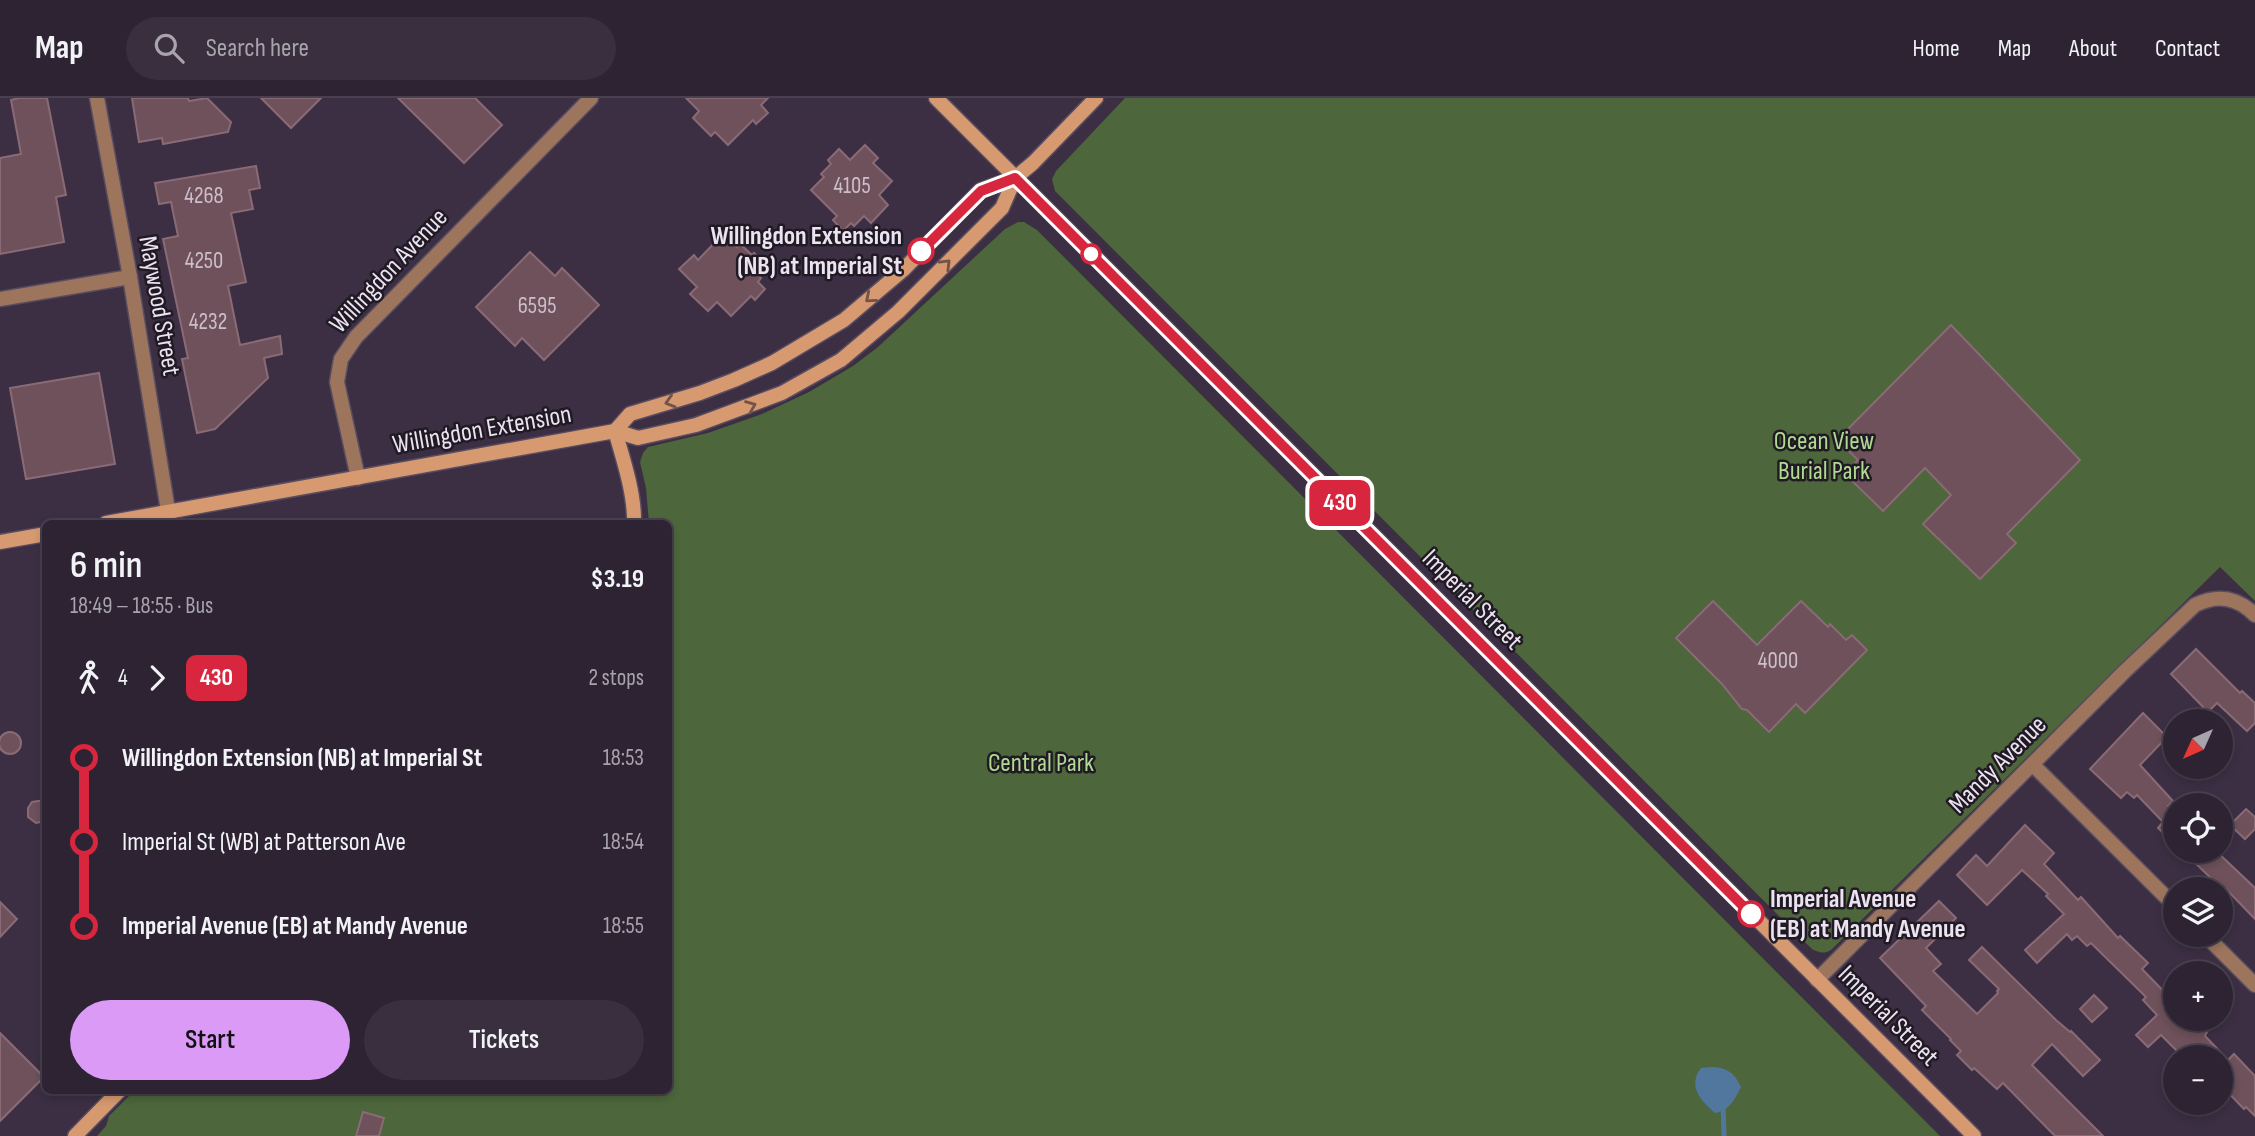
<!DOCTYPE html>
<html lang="en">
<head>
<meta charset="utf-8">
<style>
	:root { --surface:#2d2333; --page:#392f3f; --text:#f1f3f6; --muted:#a7a4ac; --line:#48404e; --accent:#da9af6 }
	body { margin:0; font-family:"Sofia Sans Condensed",sans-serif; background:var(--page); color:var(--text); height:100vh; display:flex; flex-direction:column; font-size:26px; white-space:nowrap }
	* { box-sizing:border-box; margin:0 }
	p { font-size:23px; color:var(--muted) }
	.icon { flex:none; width:38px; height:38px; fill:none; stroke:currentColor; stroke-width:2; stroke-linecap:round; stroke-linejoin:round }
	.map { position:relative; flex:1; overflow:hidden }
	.panel { position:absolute; left:42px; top:422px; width:630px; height:574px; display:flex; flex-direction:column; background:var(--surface); border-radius:10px; box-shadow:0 4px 10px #0003,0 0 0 2px var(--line) }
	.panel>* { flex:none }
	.badge { padding:0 14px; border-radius:10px; font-size:24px; line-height:46px }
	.needle { width:46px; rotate:225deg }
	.controls { position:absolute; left:2163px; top:611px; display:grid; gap:14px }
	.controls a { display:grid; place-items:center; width:70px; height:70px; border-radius:50%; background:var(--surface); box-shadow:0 4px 10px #0003,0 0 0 2px var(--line); font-size:35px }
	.map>.badge { position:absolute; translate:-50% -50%; box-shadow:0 0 0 4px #fff }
	.legs { display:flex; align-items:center; gap:10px; height:77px; padding:0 28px; font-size:23px }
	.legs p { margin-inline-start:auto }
	.summary { display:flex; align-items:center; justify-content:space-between; height:119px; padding:0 28px }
	h1 { font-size:38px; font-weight:600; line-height:52px }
	.action { display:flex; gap:14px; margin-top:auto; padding:14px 28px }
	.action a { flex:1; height:80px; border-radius:42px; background:var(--accent); color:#111; font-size:28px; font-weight:600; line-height:80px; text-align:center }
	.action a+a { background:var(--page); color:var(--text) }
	ul { padding:0 28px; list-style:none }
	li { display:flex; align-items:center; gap:24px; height:84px; font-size:26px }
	li i { display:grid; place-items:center; width:10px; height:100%; margin:0 9px; background:currentColor }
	li i::after { content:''; width:18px; height:18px; margin:-9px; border:5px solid; border-radius:50%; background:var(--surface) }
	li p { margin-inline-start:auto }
	li:first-child i { background:linear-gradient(#0000 50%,currentColor 0) }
	li:last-child i { background:linear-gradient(currentColor 50%,#0000 0) }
	header { display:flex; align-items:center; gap:42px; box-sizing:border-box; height:98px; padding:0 35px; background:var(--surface); border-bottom:2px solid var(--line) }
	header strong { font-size:33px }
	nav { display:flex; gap:38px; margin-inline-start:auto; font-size:24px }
	.search { width:490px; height:63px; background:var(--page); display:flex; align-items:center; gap:18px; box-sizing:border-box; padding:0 24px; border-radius:38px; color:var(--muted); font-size:26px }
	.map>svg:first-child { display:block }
	.green { fill:#4d663b }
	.water { fill:#52779f }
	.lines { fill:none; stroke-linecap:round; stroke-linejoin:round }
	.stream { stroke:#52779f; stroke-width:5 }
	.building { fill:#6e515a; stroke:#8a6b75; stroke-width:2 }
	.street-casing { stroke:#584c60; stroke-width:17 }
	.secondary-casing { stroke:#584c60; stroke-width:17 }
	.street { stroke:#9c755c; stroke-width:14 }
	.secondary { stroke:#d69970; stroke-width:14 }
	.oneway { stroke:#725346 }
	.line-1-casing { stroke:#fff; stroke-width:16 }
	.line-1 { stroke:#d7263d; stroke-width:10 }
	.stop-1-dot { fill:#fff; stroke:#d7263d; stroke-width:3.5 }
	.labels { text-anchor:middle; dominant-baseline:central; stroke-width:5; stroke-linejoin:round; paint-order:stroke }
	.number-label { font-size:23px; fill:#ccbecb }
	.stop-label { font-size:26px; font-weight:bold; fill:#ece3f1; stroke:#201a24; text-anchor:end }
	.street-label { font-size:26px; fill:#ece3f1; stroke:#201a24 }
	.park-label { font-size:26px; fill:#b0d992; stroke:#201a24 }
</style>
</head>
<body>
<header>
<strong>Map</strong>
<div class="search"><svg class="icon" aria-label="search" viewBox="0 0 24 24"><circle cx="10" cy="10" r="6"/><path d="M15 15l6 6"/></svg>Search here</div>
<nav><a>Home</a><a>Map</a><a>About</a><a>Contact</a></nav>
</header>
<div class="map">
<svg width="2255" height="1038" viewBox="0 0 2255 1038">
	<rect width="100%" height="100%" fill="#3c2f44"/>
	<!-- green -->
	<g class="green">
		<path d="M1125,0H2255V503L2220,469L1831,852C1824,856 1819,855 1812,851L1055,93L1052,81L1056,73Z"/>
		<path d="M1018,124H1024L1037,132L1940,1038H97L106,1028L109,1018L135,992H668V425H649L646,390L640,364L643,355L648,349L708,335L762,316L809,294L853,268L878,249L1005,131Z"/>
	</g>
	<!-- water -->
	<path class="water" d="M1712,969C1728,970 1734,975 1741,989C1735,1001 1729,1013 1715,1015C1701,1003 1687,988 1701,970Z"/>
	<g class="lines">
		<!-- stream -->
		<path class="stream" d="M1723,1006L1724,1038"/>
	</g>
	<!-- building -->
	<g class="building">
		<path d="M19,0H47L66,97L56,99L64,144L0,156V60L21,56L11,2Z"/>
		<path d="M132,0H188L189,3L207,0L231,24L228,34L163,46L162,40L139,44Z"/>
		<path d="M261,0H321L291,30Z"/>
		<path d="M398,0H475L502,27L464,65Z"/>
		<path d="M686,0H768L761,7L768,15L756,26L753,22L728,47L715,34L711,38L693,20L699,13Z"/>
		<path d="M865,47L878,60L873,65L892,83L879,97L888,107L871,125L864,118L854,128L851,125L843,133L833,122L837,118L811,92L824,79L821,76L831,66L828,62L839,51L850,62Z"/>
		<path d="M256,68L260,90L249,92L253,111L231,115L246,184L228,188L240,247L280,238L282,256L264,260L268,280L215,331L197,335L182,261L188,260L163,141L178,138L171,104L159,106L155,85Z"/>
		<path d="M723,136L737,149L740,146L752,157L754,155L766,167L757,176L761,180L758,184L765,191L755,202L751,198L731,218L717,204L708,213L690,196L697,189L679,171L694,157L698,162Z"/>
		<path d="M530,154L555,178L562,170L599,207L544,262L522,240L515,248L476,209Z"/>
		<path d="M1951,227L2080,362L2007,436L2016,445L1980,481L1923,426L1951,397L1925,370L1883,413L1845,376L1858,362L1837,342Z"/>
		<path d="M99,275L115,366L26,381L10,290Z"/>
		<path d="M1713,503L1757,547L1801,503L1828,529L1830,526L1846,542L1852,537L1867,552L1805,615L1796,606L1769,634L1747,612L1742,611L1722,586L1676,540Z"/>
		<path d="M2196,551L2240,595L2242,593L2255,605V625L2247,633L2217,605L2208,614L2171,576Z"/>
		<path d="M2143,615L2167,639L2140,667L2173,703L2168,708L2174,713L2175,711V746L2158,730L2163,724L2137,697L2134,700L2127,694L2121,700L2090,671Z"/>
		<circle cx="10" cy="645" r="11"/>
		<path d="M46,702V723L36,725L28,719V710L32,704Z"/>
		<path d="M2246,711L2255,719V731L2245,741L2230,727Z"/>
		<path d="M2025,727L2054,755L2044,766L2078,802L2081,799L2118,840L2120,838L2148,865L2142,871L2175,905V920H2197L2208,932L2205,938L2228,962L2234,956L2255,978V1018L2246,1009L2244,1011L2221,987V959H2183L2161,937L2148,949L2136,937L2157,917L2143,902L2146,899L2091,845L2087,848L2077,838L2072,842L2067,836L2037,865L2025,852L2064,816L2046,798L2048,796L2022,772L1987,807L1957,777L1976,757L1987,768Z"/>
		<path d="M2182,752H2215L2255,790V821L2226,791L2224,793Z"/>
		<path d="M1939,803L1956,820L1926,850L1941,866L1933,873L1977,916L1998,895L1997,893L1999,891L1969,862L1982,849L2056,922L2070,934L2071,933L2100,962L2083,978L2052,946L2032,967L2103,1038H2055L2003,985L1997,991L1974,970L1972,972L1957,957L1961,953L1950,942L1951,941L1922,912L1926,908L1880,860Z"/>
		<path d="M0,804L17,821L0,839Z"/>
		<path d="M2094,897L2107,910L2092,924L2080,911Z"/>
		<path d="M0,935L44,979L0,1023Z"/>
		<path d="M363,1014L384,1020L379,1038H356Z"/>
	</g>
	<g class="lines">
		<defs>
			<g id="street">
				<path d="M97,0L130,179L170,425"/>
				<path d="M0,201L130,179"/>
				<path d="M358,380L337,284L341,261L356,239L591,0"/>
				<path d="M2033,667L2175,808"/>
				<path d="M2204,836L2255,887"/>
				<path d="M1817,882L2125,573L2195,507C2218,496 2237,499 2255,517"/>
			</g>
			<g id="secondary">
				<path d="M936,0L1974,1038"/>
				<path d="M615,333L630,316L700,295L734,282L772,265L844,222L903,172L981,92L1015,80L1033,65L1096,0"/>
				<path d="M615,333C623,360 635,397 634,425"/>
				<path d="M106,425L615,333L638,340L696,327L782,295L841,262L898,214L1002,110L1015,80"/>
				<path d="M0,444L46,436"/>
				<path d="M75,1038L120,992"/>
			</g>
		</defs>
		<!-- street casing -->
		<use href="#street" class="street-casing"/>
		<!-- secondary casing -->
		<use href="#secondary" class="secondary-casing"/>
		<!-- street -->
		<use href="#street" class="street"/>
		<!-- secondary -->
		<use href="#secondary" class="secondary"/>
	</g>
	<!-- one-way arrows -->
	<defs><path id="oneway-chevron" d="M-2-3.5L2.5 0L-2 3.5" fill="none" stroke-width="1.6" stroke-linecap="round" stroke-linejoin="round" transform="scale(1.75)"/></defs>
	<g class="oneway">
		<use href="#oneway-chevron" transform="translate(946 166) rotate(-45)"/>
		<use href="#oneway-chevron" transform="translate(870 200) rotate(140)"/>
		<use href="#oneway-chevron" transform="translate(670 304) rotate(163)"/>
		<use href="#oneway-chevron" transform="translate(751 308) rotate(-22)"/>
	</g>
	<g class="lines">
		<defs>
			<path id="line-1" d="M921,153L981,93L1015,80L1751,816"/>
		</defs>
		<!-- line-1 casing -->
		<use href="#line-1" class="line-1-casing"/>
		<!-- line-1 -->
		<use href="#line-1" class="line-1"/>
	</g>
	<!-- markers -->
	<g class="stop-1-dot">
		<circle cx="921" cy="153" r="12"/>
		<circle cx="1091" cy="156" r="9"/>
		<circle cx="1751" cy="816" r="12"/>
	</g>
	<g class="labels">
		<!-- number labels -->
		<g class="number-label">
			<text x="852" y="88">4105</text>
			<text x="204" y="98">4268</text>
			<text x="204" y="163">4250</text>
			<text x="537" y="208">6595</text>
			<text x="208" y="224">4232</text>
			<text x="1778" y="563">4000</text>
		</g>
		<!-- stop labels -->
		<g class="stop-label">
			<text x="902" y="138">Willingdon Extension<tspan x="902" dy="30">(NB) at Imperial St</tspan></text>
			<text x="1770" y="801" text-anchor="start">Imperial Avenue<tspan x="1770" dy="30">(EB) at Mandy Avenue</tspan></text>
		</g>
		<!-- street labels -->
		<g class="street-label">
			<text transform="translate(389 173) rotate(-47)">Willingdon Avenue</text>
			<text transform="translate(159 208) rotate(80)">Maywood Street</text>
			<text transform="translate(482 332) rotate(-10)">Willingdon Extension</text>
			<text transform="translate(1472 502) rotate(45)">Imperial Street</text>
			<text transform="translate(1998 667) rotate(-45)">Mandy Avenue</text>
			<text transform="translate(1888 918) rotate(45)">Imperial Street</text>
		</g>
		<!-- park labels -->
		<g class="park-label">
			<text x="1824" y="343">Ocean View<tspan x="1824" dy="30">Burial Park</tspan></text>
			<text x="1041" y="665">Central Park</text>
		</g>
	</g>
</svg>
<div class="controls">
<a><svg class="needle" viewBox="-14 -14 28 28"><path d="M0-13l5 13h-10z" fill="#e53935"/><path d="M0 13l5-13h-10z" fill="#a7a4ac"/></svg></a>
<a><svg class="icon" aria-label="locate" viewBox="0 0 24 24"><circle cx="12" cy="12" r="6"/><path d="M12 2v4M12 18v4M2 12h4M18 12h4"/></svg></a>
<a><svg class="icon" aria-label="layers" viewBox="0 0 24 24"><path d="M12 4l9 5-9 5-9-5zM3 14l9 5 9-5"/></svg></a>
<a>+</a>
<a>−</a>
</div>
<b class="badge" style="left:1340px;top:405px;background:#d7263d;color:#fff">430</b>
<section class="panel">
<div class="summary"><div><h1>6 min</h1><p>18:49 – 18:55 · Bus</p></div><b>$3.19</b></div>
<div class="legs"><svg class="icon" aria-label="walk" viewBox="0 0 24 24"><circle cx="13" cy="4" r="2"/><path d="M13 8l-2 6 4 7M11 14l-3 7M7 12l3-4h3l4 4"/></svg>4<svg class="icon" aria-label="forward" viewBox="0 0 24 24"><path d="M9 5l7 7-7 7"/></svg><b class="badge" style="background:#d7263d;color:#fff">430</b><p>2 stops</p></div>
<ul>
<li><i style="color:#d7263d"></i><b>Willingdon Extension (NB) at Imperial St</b><p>18:53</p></li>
<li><i style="color:#d7263d"></i><span>Imperial St (WB) at Patterson Ave</span><p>18:54</p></li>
<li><i style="color:#d7263d"></i><b>Imperial Avenue (EB) at Mandy Avenue</b><p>18:55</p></li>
</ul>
<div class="action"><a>Start</a><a>Tickets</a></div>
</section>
</div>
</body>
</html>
